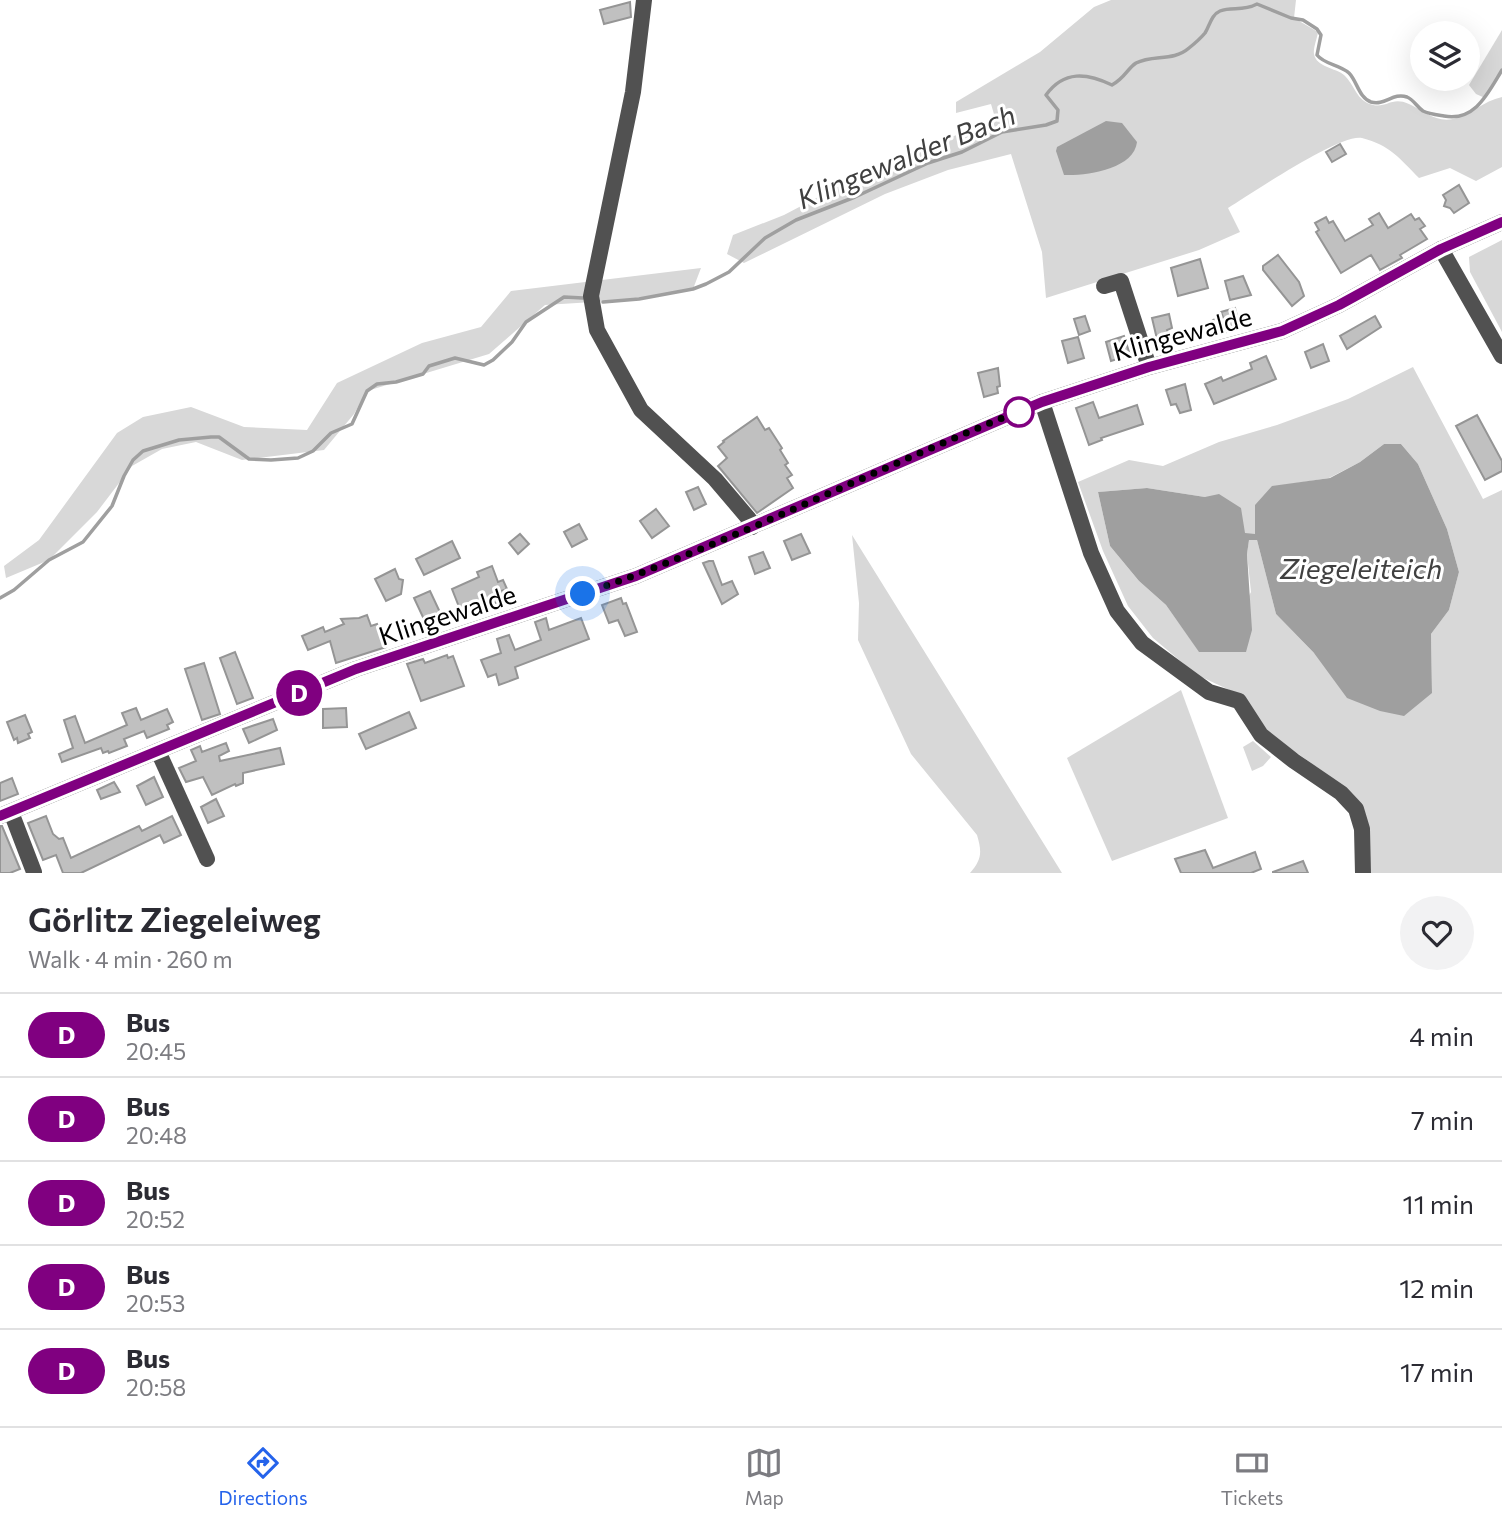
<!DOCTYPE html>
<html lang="en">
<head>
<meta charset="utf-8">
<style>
	:root { --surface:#fff; --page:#f2f2f3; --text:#2b2b33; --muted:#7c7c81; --line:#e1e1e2; --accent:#2563eb }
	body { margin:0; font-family:Commissioner,sans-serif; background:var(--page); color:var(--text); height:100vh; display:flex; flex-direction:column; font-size:26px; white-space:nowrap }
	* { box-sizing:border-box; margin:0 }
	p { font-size:23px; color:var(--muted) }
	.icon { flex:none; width:38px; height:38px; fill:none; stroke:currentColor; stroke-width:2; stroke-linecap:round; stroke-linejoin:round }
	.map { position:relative; height:873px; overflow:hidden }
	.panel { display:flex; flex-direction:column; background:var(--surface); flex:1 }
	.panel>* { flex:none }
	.badge { padding:0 14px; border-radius:23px; font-size:24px; line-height:46px }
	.buttons { position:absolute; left:1410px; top:21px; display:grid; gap:14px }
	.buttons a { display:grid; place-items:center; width:70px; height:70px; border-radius:50%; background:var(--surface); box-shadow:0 7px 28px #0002; font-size:35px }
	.you { position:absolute; width:35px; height:35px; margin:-18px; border:5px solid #fff; border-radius:50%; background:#1a73e8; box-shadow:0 0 0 10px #1a73e833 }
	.map>.badge { position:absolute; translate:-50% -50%; box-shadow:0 0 0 4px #fff }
	.round { display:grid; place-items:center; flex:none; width:74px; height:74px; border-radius:37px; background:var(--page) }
	.overview { display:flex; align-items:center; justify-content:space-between; height:119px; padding:0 28px }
	h1 { font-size:33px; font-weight:600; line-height:52px }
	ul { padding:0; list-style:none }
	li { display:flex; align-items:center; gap:21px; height:84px; padding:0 28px; border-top:2px solid var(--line) }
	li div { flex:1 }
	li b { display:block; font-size:26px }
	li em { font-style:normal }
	li .badge { min-width:77px; font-weight:700; text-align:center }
	.dock { display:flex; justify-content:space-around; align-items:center; height:98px; border-top:2px solid var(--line); background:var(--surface); font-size:19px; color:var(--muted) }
	.dock a { display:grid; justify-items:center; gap:4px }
	.dock .current { color:var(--accent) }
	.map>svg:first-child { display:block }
	.green { fill:#d8d8d8; fill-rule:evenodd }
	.water { fill:#9f9f9f }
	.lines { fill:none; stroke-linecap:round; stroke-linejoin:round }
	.stream { stroke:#9f9f9f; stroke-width:3.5 }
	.building { fill:#c0c0c0; stroke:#959595; stroke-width:2 }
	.minor { stroke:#515151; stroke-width:16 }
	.line-casing { stroke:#fff; stroke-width:16 }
	.line { stroke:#800080; stroke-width:10 }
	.walk { stroke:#000; stroke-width:7; stroke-dasharray:0 12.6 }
	.stop-dot { fill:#fff; stroke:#800080; stroke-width:3.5 }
	.labels { text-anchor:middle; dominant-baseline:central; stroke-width:6; stroke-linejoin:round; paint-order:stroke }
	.street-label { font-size:26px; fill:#000; stroke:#fff }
	.water-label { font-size:28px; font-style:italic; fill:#404040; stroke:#fff }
</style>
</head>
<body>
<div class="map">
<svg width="1502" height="873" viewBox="0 0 1502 873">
	<rect width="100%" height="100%" fill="#fff"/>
	<!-- green -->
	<g class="green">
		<path d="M1111,0H1296L1294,18L1318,32C1317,39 1313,48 1314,54C1316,67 1336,68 1344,75C1355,85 1356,101 1373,105C1387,108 1392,96 1409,104C1423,110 1436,123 1453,119C1471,115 1483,101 1502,97V167L1476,181L1450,168L1419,178C1400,159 1390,145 1362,138C1340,133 1251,194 1228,208L1240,232L1199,250L1046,298L1042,252L1011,154L948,170L885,194L744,263L727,254L733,235L784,215L862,174L923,147L996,121L991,104L956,113V102L1040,52L1094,7Z"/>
		<path d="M1502,30V72L1485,98L1476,94L1469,85Z"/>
		<path d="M1502,240V332L1470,272L1469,257Z"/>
		<path d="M701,268L693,289L641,299L545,305L489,354L367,391L354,414L324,450L242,460L196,442L162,449L132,466L97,512L49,560L6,578L4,566L39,540L117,433L143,417L191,407L244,427L307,430L337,383L422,343L481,327L511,291Z"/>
		<path d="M1413,367L1483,499L1502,490V873H1371L1366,818L1328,775L1270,734L1236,693L1197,675L1153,638L1128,606L1103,551L1078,482L1129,460L1163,466L1219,442L1277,425L1348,399ZM1384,444H1401L1418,464L1447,529L1459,572L1449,610L1431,634L1432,693L1314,653L1276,614L1257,540L1249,539L1247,554L1251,592L1220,650L1199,651L1166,605L1139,581L1110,546L1098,492L1147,488L1205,497L1245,534H1256L1272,487L1329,478L1360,462Z"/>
		<path d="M852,535L1062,873H970C982,859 982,852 977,835L911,754L858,640L859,603Z"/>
		<path d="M1181,690L1228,818L1112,861L1067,758Z"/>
		<path d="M1253,741L1271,757L1263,766L1252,771L1243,747Z"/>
	</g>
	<!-- water -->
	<g class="water">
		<path d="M1106,121L1122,123L1137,142C1134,169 1087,176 1064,175L1056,151L1057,147Z"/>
		<path d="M1384,444H1401L1418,464L1447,529L1459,572L1449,610L1431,634L1432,693L1404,716L1380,711L1347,698L1314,653L1276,614L1257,540H1249L1247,554L1252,630L1246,652H1199L1166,605L1139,581L1110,546L1098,492L1147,488L1205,497L1219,494L1241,508L1245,533L1255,534V505L1272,486L1330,478L1360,462Z"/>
	</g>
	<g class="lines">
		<!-- stream -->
		<g class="stream">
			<path d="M603,302L639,299L693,289L706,284L729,272L765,238L796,220L855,197L928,163L962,152L1002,132L1046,125L1057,121L1058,110L1046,95C1064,70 1087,73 1112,85C1125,78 1127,69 1136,63C1153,54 1173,62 1189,48C1194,44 1201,38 1205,33C1210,25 1211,15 1220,11C1232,6 1242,12 1257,4L1291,18L1303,20L1317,29L1321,35L1317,55C1325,65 1339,64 1349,73C1357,81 1359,98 1371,102C1385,106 1393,92 1407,97C1414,100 1417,107 1423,111C1429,114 1438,115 1444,116C1475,122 1488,93 1502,70"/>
			<path d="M0,598L14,590L49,560L83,542L112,506L124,476L133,460L143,451L179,440L211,437H219L249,459L271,460L298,458L313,451L331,433L352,424L367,391L377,384L396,382L423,374L429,366L455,358L484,365L493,360L512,342L526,322L564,297L583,298"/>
		</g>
	</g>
	<!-- building -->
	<g class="building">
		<path d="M630,2L631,17L604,24L600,10Z"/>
		<path d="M1340,144L1346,154L1332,162L1326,152Z"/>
		<path d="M1459,185L1469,203L1454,213L1450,208L1444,206L1446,200L1443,195Z"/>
		<path d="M1379,213L1388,228L1411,214L1415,220L1419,218L1425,226L1420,229L1427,239L1400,255L1402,258L1380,270L1371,255L1341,273L1316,232L1319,230L1315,223L1326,217L1329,223L1333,221L1345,241L1373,225L1369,219Z"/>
		<path d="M1278,255L1299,282L1304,296L1292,306L1263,270V266Z"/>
		<path d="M1200,259L1208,288L1178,296L1171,268Z"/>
		<path d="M1243,276L1251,295L1230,300L1225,281Z"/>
		<path d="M1235,308L1240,328L1217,335L1213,320L1223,317L1221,312Z"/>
		<path d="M1169,314L1172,328L1167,330L1169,336L1157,339L1152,318Z"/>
		<path d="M1085,316L1090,331L1079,335L1074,319Z"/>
		<path d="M1375,316L1381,327L1347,349L1340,336Z"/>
		<path d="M1124,336L1130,355L1111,361L1106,342Z"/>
		<path d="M1078,337L1084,358L1068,363L1062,341Z"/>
		<path d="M1323,344L1329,361L1311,368L1305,352Z"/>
		<path d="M1266,356L1276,379L1214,404L1205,384L1221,377L1223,381L1252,369L1250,363Z"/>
		<path d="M998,368L1000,386L997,387L998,393L984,397L978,373Z"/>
		<path d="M1185,384L1191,410L1180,413L1176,404L1171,405L1166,390Z"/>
		<path d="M1093,402L1099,418L1137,405L1143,424L1101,438L1102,440L1089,445L1076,408Z"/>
		<path d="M1477,415L1502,461V471L1485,480L1456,426Z"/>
		<path d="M757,417L765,430L769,428L782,448L780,450L788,463L785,465L792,475L787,478L793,488L757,513L718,466L727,458L718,447L724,442L723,441Z"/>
		<path d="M698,487L706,504L694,510L686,492Z"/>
		<path d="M656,509L669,526L652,538L640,521Z"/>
		<path d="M579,524L587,539L572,547L564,532Z"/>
		<path d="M520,534L529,544L518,554L509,543Z"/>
		<path d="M801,534L810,553L792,560L784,541Z"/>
		<path d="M452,541L460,558L424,575L416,559Z"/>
		<path d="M763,552L770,568L755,574L749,557Z"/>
		<path d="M709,561H713L722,585L732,581L738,594L722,604L703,563Z"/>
		<path d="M492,566L498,582L503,580L507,589L501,591L505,599L463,617L452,589L479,577L477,572Z"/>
		<path d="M395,569L399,579L403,580L401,594L386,601L375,579Z"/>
		<path d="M430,591L445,623L429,630L414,598Z"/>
		<path d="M621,598L623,604L626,603L637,632L625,636L618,620L609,623L602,605Z"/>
		<path d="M367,615L371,626L377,624L386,647L336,663L330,641L308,650L302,636L323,627L325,632L344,624L341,619L359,618Z"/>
		<path d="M546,618L549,630L581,618L589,639L515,667L518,678L499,685L496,674L488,677L481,660L501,653L497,639L509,635L515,650L541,640L535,622Z"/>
		<path d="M235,652L253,698L237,704L220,658Z"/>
		<path d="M447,655L448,658L453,656L464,686L421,701L407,664L423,659L425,663Z"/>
		<path d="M204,663L220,714L202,720L185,669Z"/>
		<path d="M136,708L141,720L167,709L173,722L167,725L169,729L147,738L144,731L124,739L127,746L109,753L108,751L103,753L101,748L62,762L59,754L73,748L64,720L75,716L85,743L127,725L122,713Z"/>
		<path d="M346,708L347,727L323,728V709Z"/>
		<path d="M409,712L416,728L366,749L359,734Z"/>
		<path d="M25,715L32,732L28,734L30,738L18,743L17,738L14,740L7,722Z"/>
		<path d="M273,719L277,730L249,743L243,729Z"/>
		<path d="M226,743L229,751L219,756L220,761L280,748L284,764L243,773V783L236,786L235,784L212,795L203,777L186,782L179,768L196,761L191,750L200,746L202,752Z"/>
		<path d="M154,777L163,797L146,805L137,786Z"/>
		<path d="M12,778L18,794L0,801V783Z"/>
		<path d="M114,782L120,792L101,799L97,790Z"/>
		<path d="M216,799L224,816L208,823L201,807Z"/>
		<path d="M46,816L53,834L59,839L63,838L71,858L139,826L142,831L172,816L181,835L164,843L160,835L81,873H63L56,855L43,860L28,823Z"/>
		<path d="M0,826H2L20,869L10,873H0Z"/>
		<path d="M1205,850L1213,868L1255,852L1261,869L1251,873H1181L1175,859Z"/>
		<path d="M1303,861L1308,873H1273V872Z"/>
	</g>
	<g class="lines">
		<!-- minor -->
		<g class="minor">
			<path d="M644,0L633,92L591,296L597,330L641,410L715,479L749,519L752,527"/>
			<path d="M1441,249L1502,356"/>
			<path d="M1104,286L1121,281L1149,367"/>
			<path d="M1042,402L1091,553L1117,611L1142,643L1209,692L1239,701L1261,735L1294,761L1341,793L1356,809L1362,829L1363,873"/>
			<path d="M158,751L207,859"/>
			<path d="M11,812L34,872"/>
			<path d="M0,816L356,669L636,576L1042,402L1149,367L1282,331L1339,305L1441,249L1502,222"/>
		</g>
	</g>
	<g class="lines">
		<defs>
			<path id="line" d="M0,816L356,669L636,576L1042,402L1149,367L1282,331L1339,305L1441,249L1502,222"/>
		</defs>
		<!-- line casing -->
		<use href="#line" class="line-casing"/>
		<!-- line -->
		<use href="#line" class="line"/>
		<!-- walk -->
		<path class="walk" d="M583,594C734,542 876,468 1025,409L1019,412"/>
	</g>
	<!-- markers -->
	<circle class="stop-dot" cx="1019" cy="412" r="14"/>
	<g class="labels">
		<!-- street labels -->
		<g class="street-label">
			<text transform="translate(1182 333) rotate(-15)">Klingewalde</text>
			<text transform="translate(447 614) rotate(-18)">Klingewalde</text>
		</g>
		<!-- water labels -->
		<g class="water-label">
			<text transform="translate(906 156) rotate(-22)">Klingewalder Bach</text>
			<text x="1361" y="568">Ziegeleiteich</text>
		</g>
	</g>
</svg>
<div class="buttons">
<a><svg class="icon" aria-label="layers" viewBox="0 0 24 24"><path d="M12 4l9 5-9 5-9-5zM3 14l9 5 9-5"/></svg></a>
</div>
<div class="you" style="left:583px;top:594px"></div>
<b class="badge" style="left:299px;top:693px;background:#800080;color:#fff">D</b>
</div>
<section class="panel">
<div class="overview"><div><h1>Görlitz Ziegeleiweg</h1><p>Walk · 4 min · 260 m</p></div><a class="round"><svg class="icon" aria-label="heart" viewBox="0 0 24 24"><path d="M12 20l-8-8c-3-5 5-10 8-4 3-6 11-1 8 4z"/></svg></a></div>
<ul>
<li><span class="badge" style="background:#800080;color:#fff">D</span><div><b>Bus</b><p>20:45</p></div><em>4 min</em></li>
<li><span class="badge" style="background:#800080;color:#fff">D</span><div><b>Bus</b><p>20:48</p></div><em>7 min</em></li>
<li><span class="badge" style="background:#800080;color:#fff">D</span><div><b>Bus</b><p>20:52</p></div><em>11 min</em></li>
<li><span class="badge" style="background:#800080;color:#fff">D</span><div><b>Bus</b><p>20:53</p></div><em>12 min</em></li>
<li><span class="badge" style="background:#800080;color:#fff">D</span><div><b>Bus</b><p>20:58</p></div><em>17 min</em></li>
</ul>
</section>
<nav class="dock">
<a class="current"><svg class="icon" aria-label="directions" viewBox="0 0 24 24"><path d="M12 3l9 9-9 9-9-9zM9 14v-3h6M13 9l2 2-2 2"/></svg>Directions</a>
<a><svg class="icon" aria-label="map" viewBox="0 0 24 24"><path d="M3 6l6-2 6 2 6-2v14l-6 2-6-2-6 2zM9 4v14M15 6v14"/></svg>Map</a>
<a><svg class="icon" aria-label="tickets" viewBox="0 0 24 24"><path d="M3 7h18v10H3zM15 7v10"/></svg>Tickets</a>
</nav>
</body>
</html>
